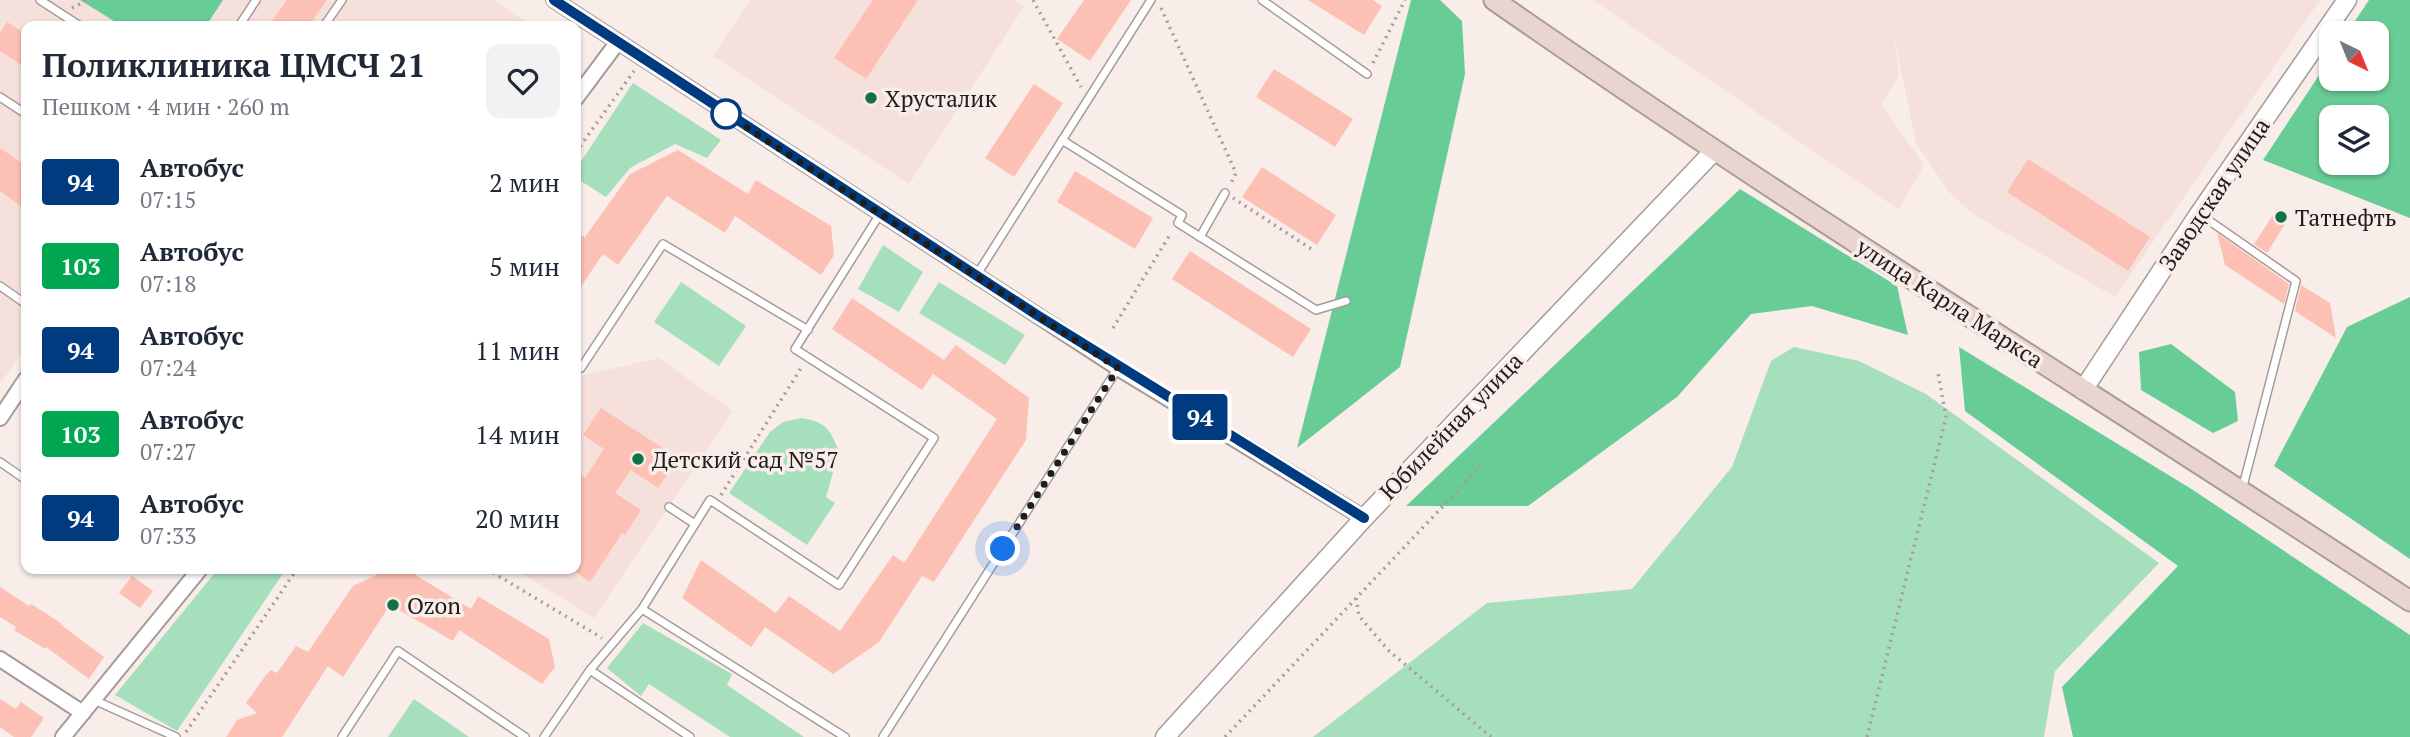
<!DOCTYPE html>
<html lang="ru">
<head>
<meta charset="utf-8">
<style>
	:root { --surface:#fff; --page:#f2f2f3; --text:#1f2937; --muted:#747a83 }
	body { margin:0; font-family:"PT Serif",serif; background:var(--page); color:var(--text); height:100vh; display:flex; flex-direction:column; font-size:26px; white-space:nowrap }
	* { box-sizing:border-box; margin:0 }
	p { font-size:23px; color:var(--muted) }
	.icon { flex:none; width:38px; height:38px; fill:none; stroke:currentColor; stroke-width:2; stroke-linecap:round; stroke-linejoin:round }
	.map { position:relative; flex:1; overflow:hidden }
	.drawer { position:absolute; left:21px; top:21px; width:560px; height:553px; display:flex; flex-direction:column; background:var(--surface); border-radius:14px; box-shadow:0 2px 5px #0004 }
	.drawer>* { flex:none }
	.badge { padding:0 14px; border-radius:5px; font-size:24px; line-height:46px }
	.needle { width:46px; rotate:137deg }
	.tools { position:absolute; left:2319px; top:21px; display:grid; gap:14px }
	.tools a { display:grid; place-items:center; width:70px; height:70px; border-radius:14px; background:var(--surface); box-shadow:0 2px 5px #0004; font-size:35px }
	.you { position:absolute; width:35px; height:35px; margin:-18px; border:5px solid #fff; border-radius:50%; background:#1a73e8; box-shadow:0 0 0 10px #1a73e833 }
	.map>.badge { position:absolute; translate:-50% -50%; box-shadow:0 0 0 4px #fff }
	.round { display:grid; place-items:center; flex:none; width:74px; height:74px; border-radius:14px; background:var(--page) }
	.headline { display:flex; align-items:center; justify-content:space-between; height:119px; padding:0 21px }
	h1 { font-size:33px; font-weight:600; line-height:52px }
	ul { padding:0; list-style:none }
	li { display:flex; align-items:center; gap:21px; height:84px; padding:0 21px }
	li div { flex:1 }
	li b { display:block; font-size:26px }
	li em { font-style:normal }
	li .badge { min-width:77px; font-weight:700; text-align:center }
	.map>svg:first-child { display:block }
	.built { fill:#f5e0dc }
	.green { fill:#a5dfbc }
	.forest { fill:#68cc96; fill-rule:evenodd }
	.building { fill:#fdc0b4 }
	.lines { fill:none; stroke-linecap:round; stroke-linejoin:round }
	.service-casing { stroke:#a79b99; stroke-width:10 }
	.minor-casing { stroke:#a79b99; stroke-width:18 }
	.tertiary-casing { stroke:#a79b99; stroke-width:21 }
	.secondary-casing { stroke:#a79b99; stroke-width:23 }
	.path { stroke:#a69d9a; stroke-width:3.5; stroke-dasharray:2 5; stroke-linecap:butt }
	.service { stroke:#fff; stroke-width:7 }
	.minor { stroke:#fff; stroke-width:14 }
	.tertiary { stroke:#fff; stroke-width:18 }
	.secondary { stroke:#ead4d0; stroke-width:19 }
	.line-casing { stroke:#fff; stroke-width:16 }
	.line { stroke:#003b80; stroke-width:10 }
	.walk { stroke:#201c1b; stroke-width:7; stroke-dasharray:0 12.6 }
	.poi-dot { fill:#117248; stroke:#f9edea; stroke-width:2.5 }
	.stop-dot { fill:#fff; stroke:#003b80; stroke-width:3.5 }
	.labels { text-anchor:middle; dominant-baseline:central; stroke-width:7; stroke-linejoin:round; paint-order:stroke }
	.poi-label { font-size:23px; fill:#201c1b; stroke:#f9edea; text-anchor:start }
	.street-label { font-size:23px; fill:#201c1b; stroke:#f9edea }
</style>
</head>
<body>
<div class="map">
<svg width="2410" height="737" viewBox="0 0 2410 737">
	<rect width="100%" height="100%" fill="#f9edea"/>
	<!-- built -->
	<g class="built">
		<path d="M0,0H493L533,26H26V346L0,384Z"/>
		<path d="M750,0H1014L1024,7L909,184L713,56Z"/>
		<path d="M1593,0H2320L2115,297L1973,214L1949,192L1916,143L1894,36L1899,76L1881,104L1924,165L1899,210Z"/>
		<path d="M659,358L733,411L594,618L515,569H576V377Z"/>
	</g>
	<!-- green -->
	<g class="green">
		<path d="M633,83L721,140L707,158L675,144L630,168L606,197L576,178V169Z"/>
		<path d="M883,245L923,272L899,312L858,289Z"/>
		<path d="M681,282L746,326L719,366L654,322Z"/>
		<path d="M939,282L1025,335L1005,365L919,313Z"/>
		<path d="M1794,347L1859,361L1926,394L2159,563L2055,671L2044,737H1313L1487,603L1632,589L1732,467L1771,361Z"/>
		<path d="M802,418C828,423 829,429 839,451L826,497L835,503L807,545L729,493L770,432L783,422Z"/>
		<path d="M218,569H286L177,731L115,695Z"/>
		<path d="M643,623L732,674L727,685L804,737H730L649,684L641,696L607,668Z"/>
		<path d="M414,699L469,737H388Z"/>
	</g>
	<!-- forest -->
	<g class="forest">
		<path d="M80,0H223L206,26H122Z"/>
		<path d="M1411,0H1440L1462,21L1465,74L1400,367L1297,448Z"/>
		<path d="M2369,0H2410V218L2263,160L2331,57V79H2376V33H2347ZM2331,117H2376V163H2331Z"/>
		<path d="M1740,189L1897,286L1908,335L1812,306L1751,314L1677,397L1528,506H1406Z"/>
		<path d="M2410,297V559L2274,466L2347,327Z"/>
		<path d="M2171,344L2235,392L2238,421L2213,433L2141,390L2139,352Z"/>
		<path d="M1959,347L2193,490L2410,635V737H2073L2062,687L2178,566L1965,411Z"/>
	</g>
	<!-- building -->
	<g class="building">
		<path d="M287,0H327L309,26H269Z"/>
		<path d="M873,0H918L866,79L834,58Z"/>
		<path d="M1084,0H1131L1090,61L1057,39Z"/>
		<path d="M1308,0H1373L1382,6L1364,35Z"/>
		<path d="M7,22L26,34V68L0,51V33Z"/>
		<path d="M1274,69L1353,119L1335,147L1256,97Z"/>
		<path d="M1034,84L1063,103L1014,177L985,158Z"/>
		<path d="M0,148L26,166V210L0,191Z"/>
		<path d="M678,150L748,194L756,180L831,226L834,255L821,275L735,216L725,233L667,196L618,265L603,254L576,294V233L585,237L630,174Z"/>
		<path d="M2028,159L2150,237L2128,271L2007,192Z"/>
		<path d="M1262,167L1336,215L1317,245L1242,197Z"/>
		<path d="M1075,171L1153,218L1135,249L1057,202Z"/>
		<path d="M2277,209L2289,218L2267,253L2254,244Z"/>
		<path d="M2217,233L2289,284L2284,304L2225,265Z"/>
		<path d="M1190,251L1311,329L1293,357L1172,279Z"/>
		<path d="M2301,285L2330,303L2336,338L2295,311Z"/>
		<path d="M852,298L944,360L956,345L1029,398L1026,440L934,582L922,576L879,642L833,674L765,627L751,647L682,598L701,560L776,613L789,596L840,631L893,555L904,563L997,419L933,374L922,390L832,329Z"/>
		<path d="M601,408L678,458L658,488L631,470L615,493L641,510L625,535L622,533L590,582L576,572V471L585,478L604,449L583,435Z"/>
		<path d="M389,569H406L471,609L478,596L549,639L555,667L542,684L459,630L453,641L390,605L343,677L328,666L282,737H226L237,720L257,713L246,703L266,675L271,670L277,673L296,646L308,652L353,586Z"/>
		<path d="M132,576L153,591L140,608L119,593Z"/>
		<path d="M0,587L29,606L31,604L61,623L60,624L104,657L89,679L46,647L45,649L14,630L16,627L0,617Z"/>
		<path d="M0,699L16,709L21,702L44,718L31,737H14L0,727Z"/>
	</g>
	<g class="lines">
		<defs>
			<g id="service">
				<path d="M40,0L80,26"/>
				<path d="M1262,0L1367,74"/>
				<path d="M239,26L256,0"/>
				<path d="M324,26L342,0"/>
				<path d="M0,97L26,114"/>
				<path d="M1062,140L1182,215L1178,223L1316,310L1346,301"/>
				<path d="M2201,215L2296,281L2242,490"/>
				<path d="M1200,237L1225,193"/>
				<path d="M976,276L1151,0"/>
				<path d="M0,286L26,304"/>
				<path d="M576,369L581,368L663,244L808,330"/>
				<path d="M0,462L26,480"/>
				<path d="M669,507L695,524"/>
				<path d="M642,609L845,737"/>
				<path d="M590,670L690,737"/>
				<path d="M94,700L176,737"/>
				<path d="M342,737L398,651L525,737"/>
				<path d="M544,737L590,670L642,609L710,500L839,585L934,438L795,349L880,214"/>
				<path d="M883,737L1118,368"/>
			</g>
			<g id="minor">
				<path d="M554,0L1118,368L1364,518"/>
				<path d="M576,98L617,43"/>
				<path d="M0,418L26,379"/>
				<path d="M0,659L83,713"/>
				<path d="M63,737L200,569"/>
			</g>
			<g id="tertiary">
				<path d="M2083,390L2199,214L2347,0"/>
				<path d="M1165,737L1364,518L1714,151"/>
			</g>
			<path id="secondary" d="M1494,0C1793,209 2105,400 2410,601"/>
		</defs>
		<!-- service casing -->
		<use href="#service" class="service-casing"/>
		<!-- minor casing -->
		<use href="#minor" class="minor-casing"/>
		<!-- tertiary casing -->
		<use href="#tertiary" class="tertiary-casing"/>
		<!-- secondary casing -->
		<use href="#secondary" class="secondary-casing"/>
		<!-- path -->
		<g class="path">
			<path d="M1033,0L1081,87"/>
			<path d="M72,8L88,0"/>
			<path d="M1161,8L1236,173L1230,185"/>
			<path d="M1373,63L1405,0"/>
			<path d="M576,152L634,71"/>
			<path d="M1233,198L1313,250"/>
			<path d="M1113,328L1171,233"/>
			<path d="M721,495L803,365"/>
			<path d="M487,569L602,638"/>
			<path d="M1356,598L1359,616L1388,650L1491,737"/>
			<path d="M186,732L297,569"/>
			<path d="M1225,737L1481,466"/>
			<path d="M1867,737L1946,417L1938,373"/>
		</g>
		<!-- service -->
		<use href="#service" class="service"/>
		<!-- minor -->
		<use href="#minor" class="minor"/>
		<!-- tertiary -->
		<use href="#tertiary" class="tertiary"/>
		<!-- secondary -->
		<use href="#secondary" class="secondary"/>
	</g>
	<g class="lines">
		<defs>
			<path id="line" d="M554,0L1037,315L1364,518"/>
		</defs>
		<!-- line casing -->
		<use href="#line" class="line-casing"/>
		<!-- line -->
		<use href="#line" class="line"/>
		<!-- walk -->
		<path class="walk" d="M726,114L1118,368L1003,549"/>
	</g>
	<!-- markers -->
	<g class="poi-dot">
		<circle cx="871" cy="98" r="7"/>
		<circle cx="2281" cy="217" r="7"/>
		<circle cx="638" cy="459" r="7"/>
		<circle cx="393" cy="605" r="7"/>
	</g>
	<circle class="stop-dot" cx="726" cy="114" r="14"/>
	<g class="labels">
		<!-- poi labels -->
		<g class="poi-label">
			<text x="885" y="98">Хрусталик</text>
			<text x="2295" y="217">Татнефть</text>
			<text x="652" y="459">Детский сад №57</text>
			<text x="407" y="605">Ozon</text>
		</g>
		<!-- street labels -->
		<g class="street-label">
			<text transform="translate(2214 194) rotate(-56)">Заводская улица</text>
			<text transform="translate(1950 303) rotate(33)">улица Карла Маркса</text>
			<text transform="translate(1451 426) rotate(-46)">Юбилейная улица</text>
		</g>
	</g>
</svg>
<div class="tools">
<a><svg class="needle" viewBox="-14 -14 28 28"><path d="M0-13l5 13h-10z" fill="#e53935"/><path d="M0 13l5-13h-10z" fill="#747a83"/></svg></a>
<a><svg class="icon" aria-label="layers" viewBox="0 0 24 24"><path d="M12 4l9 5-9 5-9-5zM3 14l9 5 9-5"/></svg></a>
</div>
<div class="you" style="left:1003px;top:549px"></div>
<b class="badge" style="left:1200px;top:417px;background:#003b80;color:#fff">94</b>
<section class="drawer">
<div class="headline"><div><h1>Поликлиника ЦМСЧ 21</h1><p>Пешком · 4 мин · 260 m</p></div><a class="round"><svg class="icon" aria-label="heart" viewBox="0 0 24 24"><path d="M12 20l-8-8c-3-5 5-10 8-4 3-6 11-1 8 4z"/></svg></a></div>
<ul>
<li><span class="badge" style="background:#003b80;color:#fff">94</span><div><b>Автобус</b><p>07:15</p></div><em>2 мин</em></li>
<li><span class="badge" style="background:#00a651;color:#fff">103</span><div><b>Автобус</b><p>07:18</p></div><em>5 мин</em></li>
<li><span class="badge" style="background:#003b80;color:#fff">94</span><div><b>Автобус</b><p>07:24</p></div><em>11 мин</em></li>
<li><span class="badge" style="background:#00a651;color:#fff">103</span><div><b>Автобус</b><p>07:27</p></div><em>14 мин</em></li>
<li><span class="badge" style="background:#003b80;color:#fff">94</span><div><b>Автобус</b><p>07:33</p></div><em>20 мин</em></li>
</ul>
</section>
</div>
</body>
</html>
